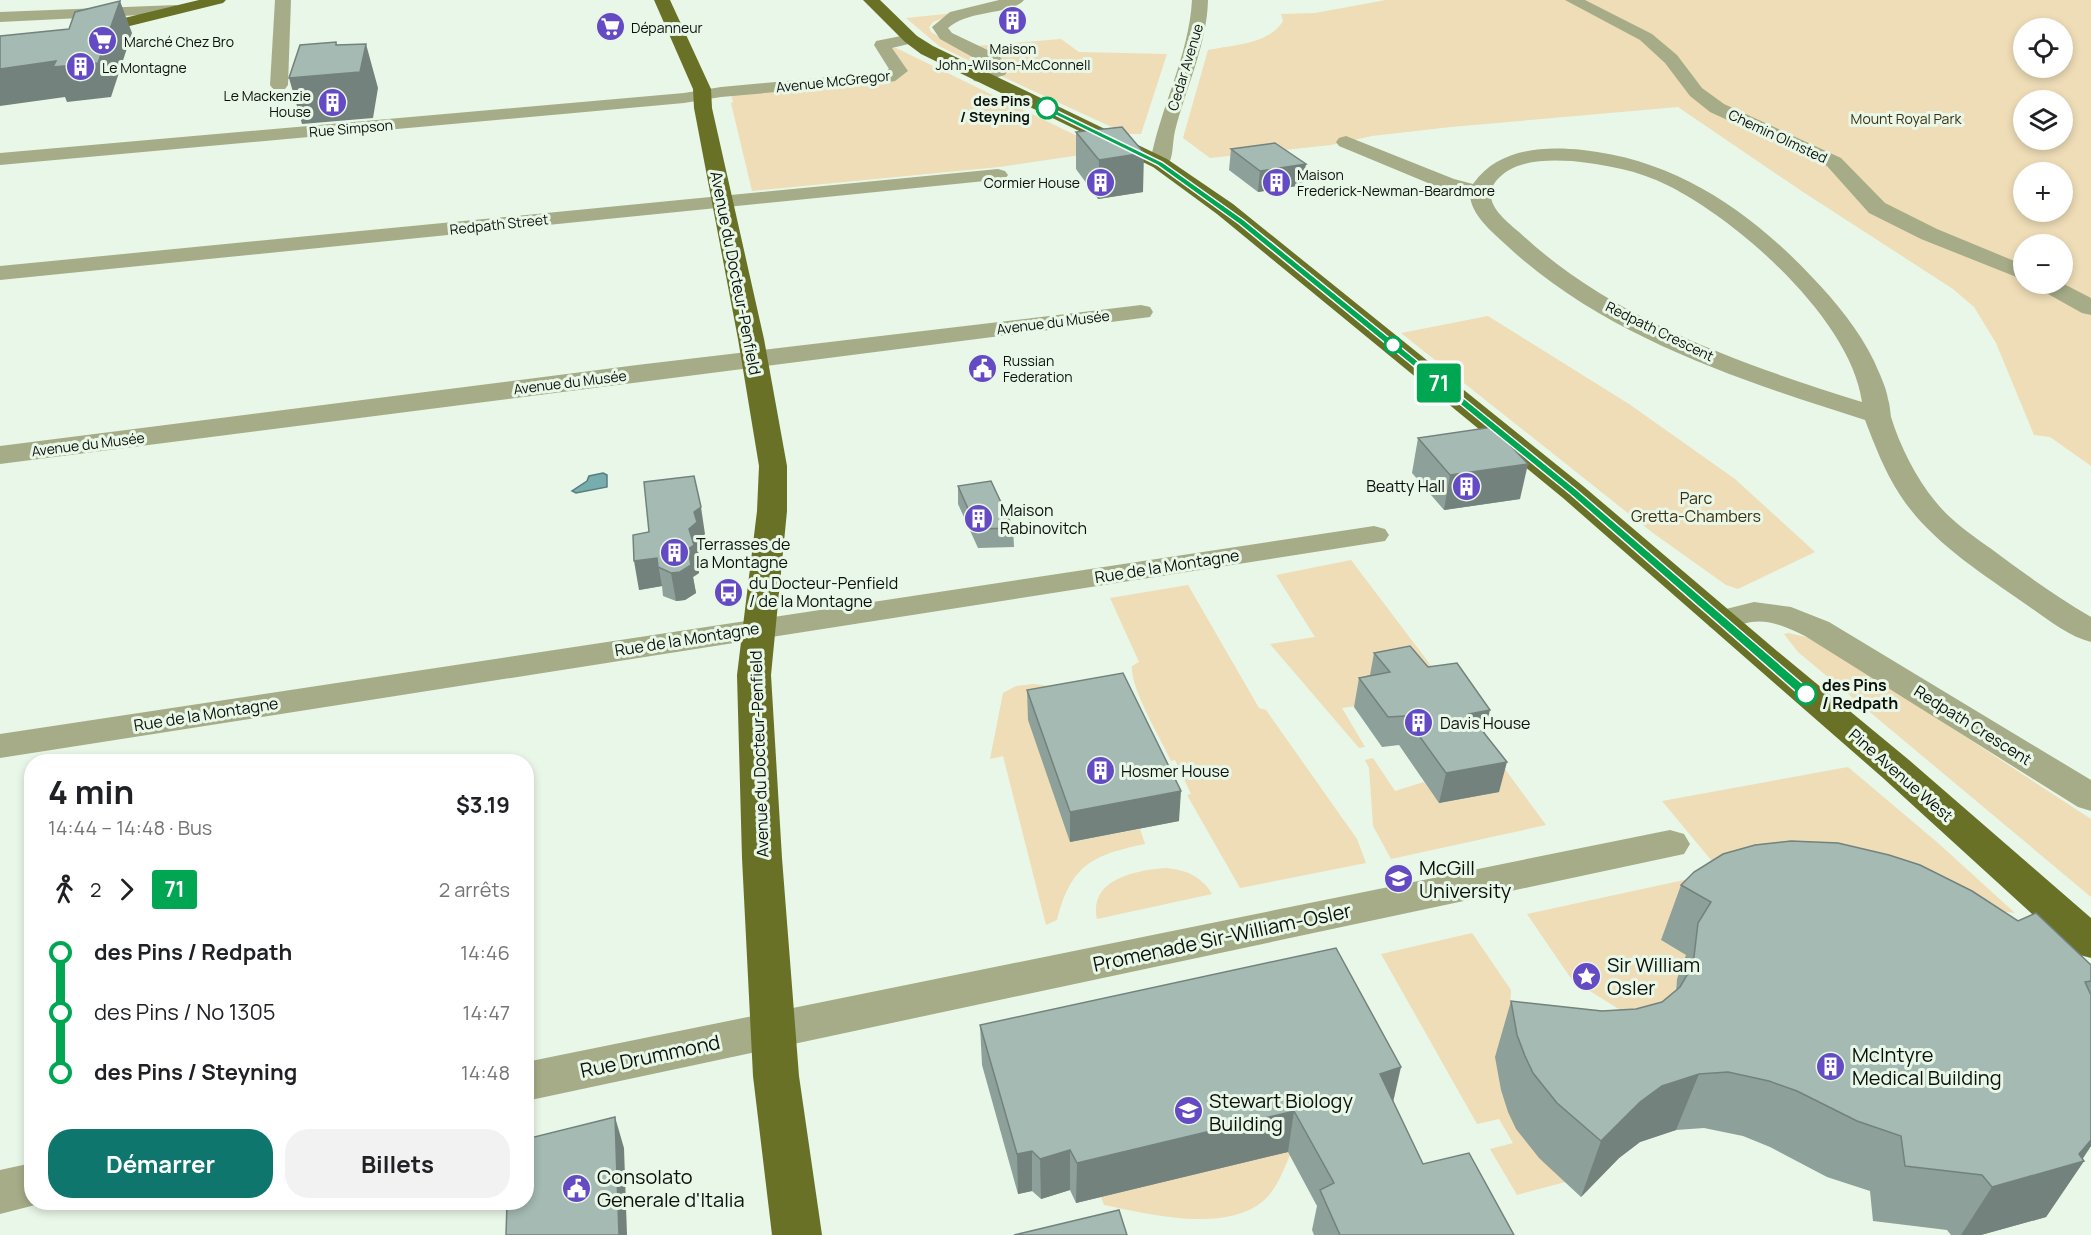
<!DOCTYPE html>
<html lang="fr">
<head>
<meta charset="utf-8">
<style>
	:root { --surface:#fff; --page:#f2f2f2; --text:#202124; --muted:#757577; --accent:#0f766e }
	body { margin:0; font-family:Manrope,sans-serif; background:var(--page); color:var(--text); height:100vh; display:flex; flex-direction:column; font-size:22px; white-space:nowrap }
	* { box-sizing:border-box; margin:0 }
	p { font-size:20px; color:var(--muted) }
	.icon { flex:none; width:33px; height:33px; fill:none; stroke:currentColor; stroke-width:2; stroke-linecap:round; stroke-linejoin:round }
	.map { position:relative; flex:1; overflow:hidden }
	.panel { position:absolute; left:24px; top:754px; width:510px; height:456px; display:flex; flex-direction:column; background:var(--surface); border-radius:24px; box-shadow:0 3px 9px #0003 }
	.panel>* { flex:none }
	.badge { padding:0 12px; border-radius:4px; font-size:21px; line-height:39px }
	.buttons { position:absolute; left:2013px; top:18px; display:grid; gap:12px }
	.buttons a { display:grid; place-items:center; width:60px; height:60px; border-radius:50%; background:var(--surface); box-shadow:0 3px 9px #0003; font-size:30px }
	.map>.badge { position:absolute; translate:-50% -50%; box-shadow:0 0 0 3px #fff }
	.legs { display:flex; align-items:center; gap:9px; height:66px; padding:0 24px; font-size:20px }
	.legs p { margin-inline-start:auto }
	.headline { display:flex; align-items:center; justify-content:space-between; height:102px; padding:0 24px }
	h1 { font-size:33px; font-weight:700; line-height:45px }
	.cta { display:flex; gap:12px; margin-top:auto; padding:12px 24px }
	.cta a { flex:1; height:69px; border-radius:24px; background:var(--accent); color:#fff; font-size:24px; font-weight:700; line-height:69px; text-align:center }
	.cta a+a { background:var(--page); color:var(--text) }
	ul { padding:0 24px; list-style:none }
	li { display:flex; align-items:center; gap:21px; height:60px; font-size:22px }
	li i { display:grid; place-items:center; width:9px; height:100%; margin:0 8px; background:currentColor }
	li i::after { content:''; width:15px; height:15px; margin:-8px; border:4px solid; border-radius:50%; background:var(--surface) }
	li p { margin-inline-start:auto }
	li:first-child i { background:linear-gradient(#0000 50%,currentColor 0) }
	li:last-child i { background:linear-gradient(currentColor 50%,#0000 0) }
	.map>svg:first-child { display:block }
	.green { fill:#eeddb7; fill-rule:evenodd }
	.water { fill:#78adb0; stroke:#577e7e; stroke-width:1.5 }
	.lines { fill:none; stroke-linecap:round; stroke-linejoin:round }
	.minor { fill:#a6ac87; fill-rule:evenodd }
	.major { fill:#697126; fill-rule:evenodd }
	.wall { fill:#8da099 }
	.shaded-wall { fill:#73827d }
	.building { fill:#a4bab2; stroke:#73827d; stroke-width:1.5 }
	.line-1 { fill:#00a651; stroke:#fff; stroke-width:1.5 }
	.stop-1-dot { fill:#fff; stroke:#00a651; stroke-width:3 }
	.labels { text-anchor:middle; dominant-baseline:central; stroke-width:6; stroke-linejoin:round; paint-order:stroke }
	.far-poi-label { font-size:14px; fill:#0b100b; stroke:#e8f7e7; text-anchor:start }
	.far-street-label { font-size:14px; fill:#0b100b; stroke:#e8f7e7 }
	.far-stop-label { font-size:14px; font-weight:bold; fill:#0b100b; stroke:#e8f7e7; text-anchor:end }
	.far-park-label { font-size:14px; fill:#3d2f0f; stroke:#e8f7e7 }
	.street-label { font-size:16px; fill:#0b100b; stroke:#e8f7e7 }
	.poi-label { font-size:16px; fill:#0b100b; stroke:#e8f7e7; text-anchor:start }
	.park-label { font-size:16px; fill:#3d2f0f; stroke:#e8f7e7 }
	.stop-label { font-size:16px; font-weight:bold; fill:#0b100b; stroke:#e8f7e7; text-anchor:start }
	.near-poi-label { font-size:20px; fill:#0b100b; stroke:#e8f7e7; text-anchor:start }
	.near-street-label { font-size:20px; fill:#0b100b; stroke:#e8f7e7 }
</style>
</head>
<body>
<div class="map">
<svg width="2091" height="1235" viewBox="0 0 2091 1235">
	<rect width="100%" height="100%" fill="#e8f7e7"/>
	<!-- green -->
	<g class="green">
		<path d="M1386,0H2091V466L2050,437L2034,435L1996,343L1974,307L1953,289L1800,190L1678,107L1451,127L1372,136L1331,145L1210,158L1183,138L1208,50C1232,45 1270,44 1283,21L1281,14L1315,13ZM2024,28H2062V68H2024ZM2024,100H2062V140H2024ZM2024,172H2062V212H2024ZM2024,244H2062V284H2024Z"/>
		<path d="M955,13L933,22L929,27L931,32L989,67L984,68L939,46L906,18Z"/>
		<path d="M1061,39L1079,52L1167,54L1141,134H1127L1001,76L1011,70L1009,65L975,46Z"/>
		<path d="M891,48H896L1108,151L999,167L752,191L731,103L733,102L731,94L898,78L908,71Z"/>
		<path d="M1488,316L1629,404L1735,479L1815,552L1738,589L1726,585L1653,533L1401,333Z"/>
		<path d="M1351,560L1451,692L1342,708L1365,747L1359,748L1270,644L1315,637L1276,575Z"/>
		<path d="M1188,585L1259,708L1266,710L1357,839L1366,863L1240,888L1187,795L1191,794L1175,760L1171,761C1161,739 1130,688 1132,666L1139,662L1110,598Z"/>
		<path d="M1788,633L1806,637L1842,656L2091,819V897L1798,652L1784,634Z"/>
		<path d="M1034,684L1089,691L1070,842L1140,829L1145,844C1092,855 1071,865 1057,920L1046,925L1003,756L990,759L1003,693L1016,686Z"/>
		<path d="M1483,739L1546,825L1391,859L1373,826L1369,768L1365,760L1373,758L1395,791L1424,782L1440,803L1499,792Z"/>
		<path d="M1848,767L1938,843L2015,913L1969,908L1662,941L1690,957L1677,979L1673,1009L1635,1019L1572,980L1527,914L1721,872L1662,801Z"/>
		<path d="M1166,868C1186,870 1201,876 1212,894L1097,919C1088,879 1137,870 1166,868Z"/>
		<path d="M1472,933L1511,990L1510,1009L1569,1181L1517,1195L1490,1149L1513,1143L1499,1119L1477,1124L1381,954Z"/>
		<path d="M1289,1151L1290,1155C1283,1171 1276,1191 1262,1202C1223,1233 1148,1214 1104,1205L1101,1197Z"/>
	</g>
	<!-- water -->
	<path class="water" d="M603,473L607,475V487L576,493L572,491L587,481L589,476Z"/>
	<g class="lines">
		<!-- minor -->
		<g class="minor">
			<path d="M275,0H291L288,85L285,89H273L270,85Z"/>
			<path d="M999,0H1024C1011,15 969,9 948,28L952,33L998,55L1010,67L1005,75L980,82L974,81L971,77L974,73L992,68L940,39L932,27L950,12Z"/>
			<path d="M1192,0H1208C1207,45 1186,87 1175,131C1172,143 1174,157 1167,167H1153L1150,163C1160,108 1189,56 1192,0Z"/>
			<path d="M1565,0H1585L1652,34L1677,55L1702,88L1724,104L1841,158L1885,203L1937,229L2024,265V280L1921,239L1869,213L1827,166L1710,112L1690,96L1665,63L1640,40Z"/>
			<path d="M176,5L184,10L182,13L0,22V12Z"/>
			<path d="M911,34L917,36L919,39L917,42L892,48L908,71L895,81L889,82L721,97L684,103L0,165V153L684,93L721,87L885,72L889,69L874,45L876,41Z"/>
			<path d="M1346,136L1454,179L1473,184C1498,148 1543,146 1583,150C1676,160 1750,211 1812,277C1836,302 1859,330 1874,361C1879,373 1886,386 1888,399C1890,405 1890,411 1891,417C1900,446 1916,478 1935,501C1950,520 1970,534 1990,548C2023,573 2056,596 2091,617V642C2067,636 2045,617 2024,603C1980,572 1930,541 1900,495C1885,472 1875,446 1865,420C1739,380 1602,336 1504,243C1490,230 1472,215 1470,196L1440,188L1339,146L1336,142L1339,138ZM1572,161C1606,165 1638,170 1669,186C1739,221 1851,320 1862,402C1741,364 1613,320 1519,232C1505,220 1480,201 1496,181C1514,159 1546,160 1572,161Z"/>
			<path d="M998,169L1005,171L1008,175L1005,179L0,280V266Z"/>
			<path d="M2062,283L2091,298V315L2082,313L2039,289L2035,284Z"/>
			<path d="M1141,305L1150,307L1153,312L1150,317L0,464V446L637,365Z"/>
			<path d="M1374,526L1385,529L1389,535L1385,541L0,758V734Z"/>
			<path d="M1754,602L1791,607L1829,622L2091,780V811L2078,807L1805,636C1788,628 1771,619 1751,622C1736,625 1726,631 1710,627L1705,620L1710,613Z"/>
			<path d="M1670,830L1684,834L1690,844L1684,854L526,1101V1062Z"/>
			<path d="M32,1163V1203H43L0,1214V1170Z"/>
		</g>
		<!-- major -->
		<g class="major">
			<path d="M199,0H226L223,3L0,58V48Z"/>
			<path d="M654,0H670L711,89L712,108L764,339L787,466V511L771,675L782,858L799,1076L822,1235H772L753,1076L742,858L737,675L757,511L759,466L738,339L694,108L693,89Z"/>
			<path d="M863,0H880L917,36L933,46L1167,159L1233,204L1583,486L1777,651L1909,760L2091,918V958L2076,954L1883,778L1563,498L1217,214L1153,167L921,54L905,42Z"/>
		</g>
	</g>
	<!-- wall -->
	<g class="wall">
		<path d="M1076,132L1143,192L1098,199L1076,169Z"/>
		<path d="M1231,149L1303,185L1258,192L1229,170Z"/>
		<path d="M1418,438L1520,499L1444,510L1412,473Z"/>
		<path d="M958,486L1013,528L1014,547L978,548L958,504Z"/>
		<path d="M649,532L705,534L700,538L702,550L696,555L699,573L693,577L696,593L685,600L676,601L663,596L662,586L639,590Z"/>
		<path d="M1374,653L1484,734L1499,792L1439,803L1399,745L1382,747L1354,707L1359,678L1370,675Z"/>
		<path d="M1027,690L1179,821L1070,842L1028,720Z"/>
		<path d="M1681,885L2018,921L2091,965V1146L2082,1158L2084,1161L2046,1217L1981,1235H1951L1947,1230L1873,1221L1870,1191L1827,1177L1770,1147L1743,1136L1704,1128L1676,1130L1640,1142L1619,1158L1581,1197L1539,1158L1516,1129L1508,1112L1501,1090L1495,1057L1511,1001L1602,1011L1636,1009L1662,1002L1676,991L1677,979L1686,955L1661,940Z"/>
		<path d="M980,1025L1393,1101L1423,1164L1514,1235H1314L1312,1230L1317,1206L1288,1152L1076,1203L1070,1190L1041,1199L1032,1191L1018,1194L982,1065Z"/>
	</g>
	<!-- shaded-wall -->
	<g class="shaded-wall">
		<path d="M120,1L132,33L111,97L67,102L65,97L0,106V69Z"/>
		<path d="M336,42L344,74L366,44L378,88L373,118L302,124L289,78L336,45Z"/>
		<path d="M1144,153L1143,192L1098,199L1099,160Z"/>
		<path d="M1306,164L1303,185L1258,192L1260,171Z"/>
		<path d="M1528,464L1520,499L1444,510L1450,475Z"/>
		<path d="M701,507L705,534L700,538L702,550L696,555L699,573L693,577L696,593L685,600L676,601L671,573L689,529L694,512Z"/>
		<path d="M657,558L662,586L639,590L634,561Z"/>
		<path d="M1490,710L1483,739L1469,714Z"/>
		<path d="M1507,762L1499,792L1439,803L1446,773Z"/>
		<path d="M1181,791L1179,821L1070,842V812Z"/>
		<path d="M1401,1067L1392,1107L1380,1074Z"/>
		<path d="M1699,1074L1676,1130L1640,1142L1619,1158L1581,1197L1601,1141L1640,1102L1662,1086Z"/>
		<path d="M1294,1111L1288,1152L1076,1203L1077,1163Z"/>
		<path d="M615,1117L624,1148L627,1235H619Z"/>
		<path d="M2091,1140V1146L2080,1163L2084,1161L2046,1217L1981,1235H1961L1992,1187L2079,1154Z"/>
		<path d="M1070,1150V1190L1041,1199L1040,1159Z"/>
		<path d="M1032,1151V1191L1018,1194L1017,1154Z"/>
	</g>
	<!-- building -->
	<g class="building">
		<path d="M120,1L98,63L53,67L56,61L0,69V36L69,29L75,12Z"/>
		<path d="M336,42V45L366,44L360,72L289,78L300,45Z"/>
		<path d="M1122,127L1144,153L1099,160L1076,132Z"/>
		<path d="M1275,143L1306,164L1260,171L1231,149Z"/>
		<path d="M1493,427L1528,464L1450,475L1418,438Z"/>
		<path d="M694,476L701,507L694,512L697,522L689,529L694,545L688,549L691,565L680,572L671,573L658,567L657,558L634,561L633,535L649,532L644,482Z"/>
		<path d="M991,481L1013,528L977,529L958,486Z"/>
		<path d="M1410,646L1428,667L1457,663L1490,710L1469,714L1507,762L1446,773L1405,716L1388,717L1359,678L1390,672L1374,653Z"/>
		<path d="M1123,673L1181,791L1070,812L1027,690Z"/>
		<path d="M1791,841L1838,843L1889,855L1920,865L1972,891L2018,921L2036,913L2091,965V981L2085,982L2091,995V1140L2079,1154L2084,1161L1992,1187L1982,1175L1905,1166L1901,1136L1857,1121L1797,1091L1769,1081L1728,1072L1699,1074L1662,1086L1640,1102L1601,1141L1557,1103L1533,1073L1525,1056L1517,1035L1511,1001L1602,1011L1636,1009L1662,1002L1680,987L1693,965L1698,923L1711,902L1681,885L1694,872L1723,854L1755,845Z"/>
		<path d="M1336,948L1401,1067L1380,1074L1423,1164L1469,1153L1514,1235H1340L1320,1190L1334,1183L1294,1111L1077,1163L1070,1150L1040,1159L1032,1151L1017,1154L980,1025Z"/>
		<path d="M615,1117L619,1235H506L507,1203H526V1139Z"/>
		<path d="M1119,1210L1127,1235H1014Z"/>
	</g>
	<!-- line-1 -->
	<path class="line-1" d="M1047,106L1162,162L1244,220L1577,490L1811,691L1813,694L1811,697H1802L1570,494L1239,224L1157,165L1045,110Z"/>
	<!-- icons -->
	<defs>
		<symbol id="building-disc" viewBox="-11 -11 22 22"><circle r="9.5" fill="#644ac3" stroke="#e8f7e7"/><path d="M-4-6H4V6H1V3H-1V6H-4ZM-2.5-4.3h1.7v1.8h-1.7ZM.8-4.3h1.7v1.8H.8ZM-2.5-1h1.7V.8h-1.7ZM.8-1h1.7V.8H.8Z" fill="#fff"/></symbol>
		<symbol id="supermarket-disc" viewBox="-11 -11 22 22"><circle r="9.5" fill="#644ac3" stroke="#e8f7e7"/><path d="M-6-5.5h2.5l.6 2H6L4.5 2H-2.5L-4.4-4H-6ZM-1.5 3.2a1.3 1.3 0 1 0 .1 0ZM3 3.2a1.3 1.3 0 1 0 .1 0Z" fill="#fff"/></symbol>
		<symbol id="civic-disc" viewBox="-11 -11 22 22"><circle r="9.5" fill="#644ac3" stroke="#e8f7e7"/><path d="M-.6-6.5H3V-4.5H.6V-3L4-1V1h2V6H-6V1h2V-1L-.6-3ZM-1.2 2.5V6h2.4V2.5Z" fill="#fff"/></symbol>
		<symbol id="bus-disc" viewBox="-11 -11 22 22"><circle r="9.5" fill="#644ac3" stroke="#e8f7e7"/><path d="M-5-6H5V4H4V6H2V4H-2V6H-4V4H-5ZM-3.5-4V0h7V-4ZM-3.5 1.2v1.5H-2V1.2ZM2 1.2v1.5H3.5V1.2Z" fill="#fff"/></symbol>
		<symbol id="university-disc" viewBox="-11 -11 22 22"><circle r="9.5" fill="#644ac3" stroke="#e8f7e7"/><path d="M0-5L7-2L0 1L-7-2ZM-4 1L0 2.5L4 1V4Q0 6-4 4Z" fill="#fff"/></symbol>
		<symbol id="sight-disc" viewBox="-11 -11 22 22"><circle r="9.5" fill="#644ac3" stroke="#e8f7e7"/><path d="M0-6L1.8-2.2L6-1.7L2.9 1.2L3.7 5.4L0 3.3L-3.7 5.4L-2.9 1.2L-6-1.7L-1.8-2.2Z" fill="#fff"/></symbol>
	</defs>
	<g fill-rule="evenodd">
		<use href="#building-disc" x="996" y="4" width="33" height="33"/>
		<use href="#supermarket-disc" x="594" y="10" width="33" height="33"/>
		<use href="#supermarket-disc" x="86" y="24" width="33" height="33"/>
		<use href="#building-disc" x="64" y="50" width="33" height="33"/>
		<use href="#building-disc" x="316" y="86" width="33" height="33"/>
		<use href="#building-disc" x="1084" y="166" width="33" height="33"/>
		<use href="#building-disc" x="1260" y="166" width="33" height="33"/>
		<use href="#civic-disc" x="966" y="352" width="33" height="33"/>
		<use href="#building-disc" x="1450" y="470" width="33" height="33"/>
		<use href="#building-disc" x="962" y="502" width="33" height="33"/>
		<use href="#building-disc" x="658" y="536" width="33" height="33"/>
		<use href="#bus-disc" x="712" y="576" width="33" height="33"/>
		<use href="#building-disc" x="1402" y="706" width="33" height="33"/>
		<use href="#building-disc" x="1084" y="754" width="33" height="33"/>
		<use href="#university-disc" x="1382" y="862" width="33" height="33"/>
		<use href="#sight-disc" x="1570" y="960" width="33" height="33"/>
		<use href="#building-disc" x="1814" y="1050" width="33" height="33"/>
		<use href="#university-disc" x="1172" y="1094" width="33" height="33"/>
		<use href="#civic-disc" x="560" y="1172" width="33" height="33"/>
	</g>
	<!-- markers -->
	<g class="stop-1-dot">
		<circle cx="1047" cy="108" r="10"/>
		<circle cx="1393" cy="345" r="8"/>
		<circle cx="1806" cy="694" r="10"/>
	</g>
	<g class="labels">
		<!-- far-poi labels -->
		<g class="far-poi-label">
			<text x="631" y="27">Dépanneur</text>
			<text x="124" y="41">Marché Chez Bro</text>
			<text x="1013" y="48" text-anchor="middle">Maison<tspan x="1013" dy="16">John-Wilson-McConnell</tspan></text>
			<text x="102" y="67">Le Montagne</text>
			<text x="311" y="95" text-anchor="end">Le Mackenzie<tspan x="311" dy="16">House</tspan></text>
			<text x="1297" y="174">Maison<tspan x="1297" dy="16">Frederick-Newman-Beardmore</tspan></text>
			<text x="1080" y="182" text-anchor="end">Cormier House</text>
			<text x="1003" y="360">Russian<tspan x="1003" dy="16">Federation</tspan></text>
		</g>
		<!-- far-street labels -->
		<g class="far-street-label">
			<text transform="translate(1185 67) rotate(-73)">Cedar Avenue</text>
			<text transform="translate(833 81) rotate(-6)">Avenue McGregor</text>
			<text transform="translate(351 128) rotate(-5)">Rue Simpson</text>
			<text transform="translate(1778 136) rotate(25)">Chemin Olmsted</text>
			<text transform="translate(499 224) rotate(-6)">Redpath Street</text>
			<text transform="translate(1053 322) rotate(-7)">Avenue du Musée</text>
			<text transform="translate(1660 331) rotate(26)">Redpath Crescent</text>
			<text transform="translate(570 382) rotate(-7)">Avenue du Musée</text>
			<text transform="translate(88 444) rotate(-7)">Avenue du Musée</text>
		</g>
		<!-- far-stop labels -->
		<g class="far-stop-label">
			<text x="1030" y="100">des Pins<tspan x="1030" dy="16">/ Steyning</tspan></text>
		</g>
		<!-- far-park labels -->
		<g class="far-park-label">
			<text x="1906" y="118">Mount Royal Park</text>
		</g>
		<!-- street labels -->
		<g class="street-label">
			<text transform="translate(736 273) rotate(79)">Avenue du Docteur-Penfield</text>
			<text transform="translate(1167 566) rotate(-9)">Rue de la Montagne</text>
			<text transform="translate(687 639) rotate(-9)">Rue de la Montagne</text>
			<text transform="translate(206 714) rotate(-9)">Rue de la Montagne</text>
			<text transform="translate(1973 725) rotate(32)">Redpath Crescent</text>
			<text transform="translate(759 754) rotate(-92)">Avenue du Docteur-Penfield</text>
			<text transform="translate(1901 775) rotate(41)">Pine Avenue West</text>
		</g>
		<!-- poi labels -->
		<g class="poi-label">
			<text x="1445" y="486" text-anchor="end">Beatty Hall</text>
			<text x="1000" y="510">Maison<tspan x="1000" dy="18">Rabinovitch</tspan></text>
			<text x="696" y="544">Terrasses de<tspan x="696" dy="18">la Montagne</tspan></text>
			<text x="749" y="583">du Docteur-Penfield<tspan x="749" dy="18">/ de la Montagne</tspan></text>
			<text x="1440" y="723">Davis House</text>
			<text x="1121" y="771">Hosmer House</text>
		</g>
		<!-- park labels -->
		<g class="park-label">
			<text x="1696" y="498">Parc<tspan x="1696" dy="18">Gretta-Chambers</tspan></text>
		</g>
		<!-- stop labels -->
		<g class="stop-label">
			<text x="1822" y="685">des Pins<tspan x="1822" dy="18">/ Redpath</tspan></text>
		</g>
		<!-- near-poi labels -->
		<g class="near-poi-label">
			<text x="1419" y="867">McGill<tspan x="1419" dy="23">University</tspan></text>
			<text x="1607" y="964">Sir William<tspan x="1607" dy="23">Osler</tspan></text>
			<text x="1852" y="1054">McIntyre<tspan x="1852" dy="23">Medical Building</tspan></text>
			<text x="1209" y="1100">Stewart Biology<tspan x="1209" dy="23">Building</tspan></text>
			<text x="597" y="1176">Consolato<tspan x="597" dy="23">Generale d'Italia</tspan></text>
		</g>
		<!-- near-street labels -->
		<g class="near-street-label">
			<text transform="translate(1222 937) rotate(-12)">Promenade Sir-William-Osler</text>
			<text transform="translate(650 1056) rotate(-12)">Rue Drummond</text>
		</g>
	</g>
</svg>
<div class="buttons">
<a><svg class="icon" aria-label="locate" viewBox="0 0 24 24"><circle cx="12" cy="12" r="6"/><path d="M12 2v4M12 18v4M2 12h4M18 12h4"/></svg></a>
<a><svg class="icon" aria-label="layers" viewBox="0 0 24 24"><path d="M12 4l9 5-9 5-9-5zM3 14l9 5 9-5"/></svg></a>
<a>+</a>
<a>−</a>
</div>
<b class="badge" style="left:1439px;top:383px;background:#00a651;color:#fff">71</b>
<section class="panel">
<div class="headline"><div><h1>4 min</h1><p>14:44 – 14:48 · Bus</p></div><b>$3.19</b></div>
<div class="legs"><svg class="icon" aria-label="walk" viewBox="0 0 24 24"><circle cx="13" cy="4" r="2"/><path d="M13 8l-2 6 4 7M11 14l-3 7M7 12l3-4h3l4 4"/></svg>2<svg class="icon" aria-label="forward" viewBox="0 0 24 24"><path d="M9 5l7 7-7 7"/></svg><b class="badge" style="background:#00a651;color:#fff">71</b><p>2 arrêts</p></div>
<ul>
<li><i style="color:#00a651"></i><b>des Pins / Redpath</b><p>14:46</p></li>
<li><i style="color:#00a651"></i><span>des Pins / No 1305</span><p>14:47</p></li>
<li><i style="color:#00a651"></i><b>des Pins / Steyning</b><p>14:48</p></li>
</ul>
<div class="cta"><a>Démarrer</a><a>Billets</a></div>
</section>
</div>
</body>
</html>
